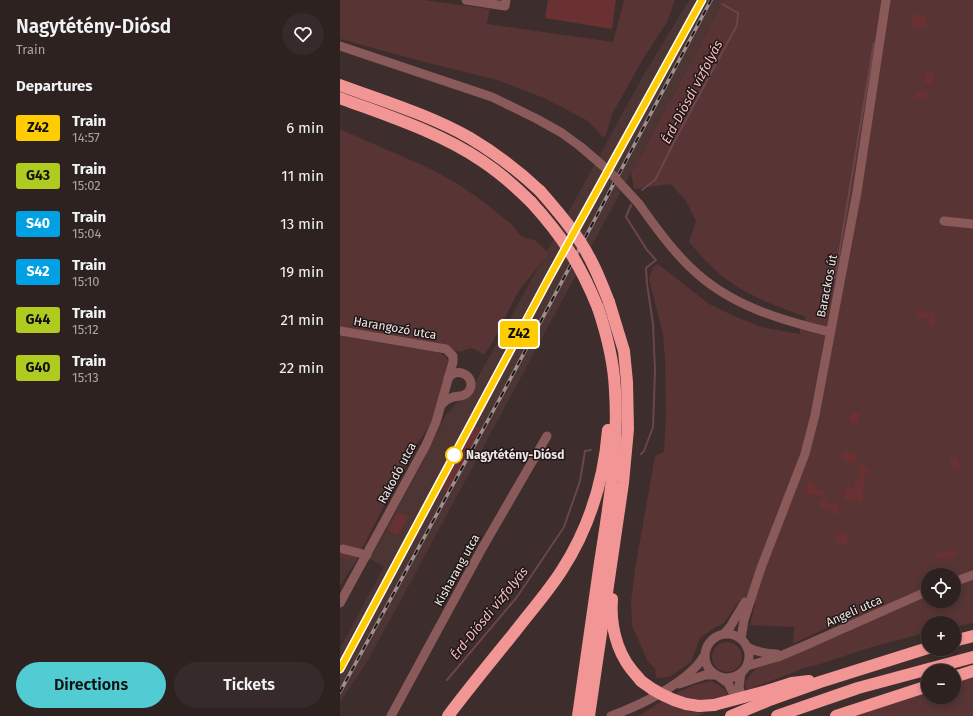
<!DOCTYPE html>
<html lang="en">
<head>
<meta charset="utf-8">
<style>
	:root { --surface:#2e2221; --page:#362a2a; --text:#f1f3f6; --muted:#a7a4a5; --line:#493f3f; --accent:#51ccd3 }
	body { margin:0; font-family:"Fira Sans",sans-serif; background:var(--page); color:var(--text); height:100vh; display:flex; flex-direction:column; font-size:15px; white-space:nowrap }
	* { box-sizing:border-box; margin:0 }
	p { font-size:13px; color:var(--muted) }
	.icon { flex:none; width:22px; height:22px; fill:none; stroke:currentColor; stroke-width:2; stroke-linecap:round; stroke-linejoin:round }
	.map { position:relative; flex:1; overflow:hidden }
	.side { display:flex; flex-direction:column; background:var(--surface); width:340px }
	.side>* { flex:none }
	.badge { padding:0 8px; border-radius:3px; font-size:14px; line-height:26px }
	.fabs { position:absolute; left:581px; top:568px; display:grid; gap:8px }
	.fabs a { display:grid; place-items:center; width:40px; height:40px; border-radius:50%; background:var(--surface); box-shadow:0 2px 6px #0003,0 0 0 1px var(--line); font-size:20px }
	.map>.badge { position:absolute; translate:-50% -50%; box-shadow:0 0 0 2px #fff }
	h2 { padding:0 16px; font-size:15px; line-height:36px }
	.round { display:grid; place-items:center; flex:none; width:42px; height:42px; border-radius:21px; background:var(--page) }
	.head { display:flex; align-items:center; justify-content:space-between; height:68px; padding:0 16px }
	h1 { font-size:19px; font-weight:600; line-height:30px }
	.cta { display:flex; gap:8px; margin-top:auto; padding:8px 16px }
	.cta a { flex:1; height:46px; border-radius:24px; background:var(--accent); color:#111; font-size:16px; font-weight:600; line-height:46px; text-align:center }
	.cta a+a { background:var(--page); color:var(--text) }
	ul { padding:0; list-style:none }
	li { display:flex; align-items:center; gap:12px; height:48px; padding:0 16px }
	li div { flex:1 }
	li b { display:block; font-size:15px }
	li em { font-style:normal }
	li .badge { min-width:44px; font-weight:700; text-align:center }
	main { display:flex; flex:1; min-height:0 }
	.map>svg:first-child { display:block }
	.built { fill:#4d3534 }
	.green { fill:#583434; fill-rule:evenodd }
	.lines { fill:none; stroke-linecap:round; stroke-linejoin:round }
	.stream { stroke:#6c454a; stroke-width:2 }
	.building { fill:#693132 }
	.minor { stroke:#895a59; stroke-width:9 }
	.highway { stroke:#f29695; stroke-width:12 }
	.rail-casing { stroke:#9c8f8f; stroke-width:3.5 }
	.rail { stroke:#1f1717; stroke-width:2; stroke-dasharray:6; stroke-linecap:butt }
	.minor-bridge { stroke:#895a59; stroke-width:9 }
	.highway-bridge { stroke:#f29695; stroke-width:12 }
	.line-casing { stroke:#fff; stroke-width:9 }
	.line { stroke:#fecc00; stroke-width:6 }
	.stop-dot { fill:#fff; stroke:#fecc00; stroke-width:2 }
	.labels { text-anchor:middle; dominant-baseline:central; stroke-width:3; stroke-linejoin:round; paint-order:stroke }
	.street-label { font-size:12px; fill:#f0e5e5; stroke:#1f1717 }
	.stop-label { font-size:12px; font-weight:bold; fill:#f0e5e5; stroke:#1f1717; text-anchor:start }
	.water-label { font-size:13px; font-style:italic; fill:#f7bfbd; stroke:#1f1717 }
</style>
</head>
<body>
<main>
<section class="side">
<div class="head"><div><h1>Nagytétény-Diósd</h1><p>Train</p></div><a class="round"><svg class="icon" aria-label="heart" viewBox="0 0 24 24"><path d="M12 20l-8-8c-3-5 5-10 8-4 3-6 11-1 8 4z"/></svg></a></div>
<h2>Departures</h2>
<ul>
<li><span class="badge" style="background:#fecc00;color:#111">Z42</span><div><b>Train</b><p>14:57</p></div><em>6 min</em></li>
<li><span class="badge" style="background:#b0cb1f;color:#111">G43</span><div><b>Train</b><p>15:02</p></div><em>11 min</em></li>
<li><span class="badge" style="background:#00a0e3;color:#fff">S40</span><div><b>Train</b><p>15:04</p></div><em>13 min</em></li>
<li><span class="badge" style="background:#00a0e3;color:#fff">S42</span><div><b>Train</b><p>15:10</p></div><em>19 min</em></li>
<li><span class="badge" style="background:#b0cb1f;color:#111">G44</span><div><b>Train</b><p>15:12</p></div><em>21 min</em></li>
<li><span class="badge" style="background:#b0cb1f;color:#111">G40</span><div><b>Train</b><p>15:13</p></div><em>22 min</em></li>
</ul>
<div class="cta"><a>Directions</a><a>Tickets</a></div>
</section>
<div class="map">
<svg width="633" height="716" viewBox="0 0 633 716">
	<rect width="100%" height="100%" fill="#3d2d2c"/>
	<!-- built -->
	<g class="built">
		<path d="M349,0H384L55,611L25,665L0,702V648L44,567L30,559L84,459L105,416L136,381L303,76Z"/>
		<path d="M0,558L15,563L0,586Z"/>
	</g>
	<!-- green -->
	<g class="green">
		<path d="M0,0H84L150,9L147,24L273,42L284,0H335L327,22L303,59L272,114L266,135L262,137L256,129L248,121L227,110L204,98L157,80L88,63L0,39Z"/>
		<path d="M384,0H633V623L614,627V623H588V632L532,647L477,665L463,668L452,673L407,690L404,683L415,669L434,663L508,632L505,619L453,644L454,627L410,625L415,604L400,600L384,623L374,628L360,638L351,662L330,677L316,678L315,668L308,662L292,626L291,602L295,569L315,456L324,452L326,412L325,359L323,334L309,279L313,267L318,264L369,304L392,315L421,327L460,334V329L466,317C431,304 396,292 370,265C362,258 356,250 349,242L356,221L346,201L331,184L294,189L291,173ZM588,575H614V601H588Z"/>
		<path d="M0,129L93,170L118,184L144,202L172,225L181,236L188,239L195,240L209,253L178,292L151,345L144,355C136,350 131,345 122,352L0,328Z"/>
		<path d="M0,336L96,352C103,354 108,357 109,365L96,413L89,427L74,448L62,470L15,563L0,558Z"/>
		<circle cx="387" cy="657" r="15"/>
		<path d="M633,676V716H507L588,688V697H614V681Z"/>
		<path d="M371,681C379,685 386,688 389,697C369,702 351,701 332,695L354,685Z"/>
		<path d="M322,701L348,711L366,713L357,716H299Z"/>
	</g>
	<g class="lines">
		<!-- stream -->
		<g class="stream">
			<path d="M302,190L315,180L335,140L397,25L398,13L382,4"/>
			<path d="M291,205L286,217L307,250L316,260L306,268L307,284L313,324L315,370L313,427L304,451L301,454"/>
			<path d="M495,278L534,43"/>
			<path d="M107,680L177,597L224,527L240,481L245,451L251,450"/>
		</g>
	</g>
	<!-- building -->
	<g class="building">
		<path d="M208,0H276L272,29L205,18Z"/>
		<rect x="572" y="15" width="14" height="13"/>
		<path d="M586,72L595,73L593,84L584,83Z"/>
		<path d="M575,92H587V99L574,98Z"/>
		<path d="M584,310V313L595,312L596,324L590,325L589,318L577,319L576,311Z"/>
		<path d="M511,412L520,413L518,423L509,422Z"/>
		<path d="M132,424L142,430L108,492L98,487Z"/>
		<path d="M503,451L517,454L515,464L507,462V460L501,459Z"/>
		<path d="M618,457L620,469L611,470L610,458Z"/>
		<path d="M520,464L525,465V468H529L528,474H524L523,502L504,499L506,487L515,488V479L519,480Z"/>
		<path d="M468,482L475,483L474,489L486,491L485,497L466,494Z"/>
		<path d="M481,499H486V503L500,505L498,514L491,513V509L480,508Z"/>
		<path d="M58,512L68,517L58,535L48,530Z"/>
		<path d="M497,533L507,534V544L496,543Z"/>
		<path d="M616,550L617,554L614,555L615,558L606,559V557L597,559L596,553Z"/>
	</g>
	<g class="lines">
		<!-- minor -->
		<g class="minor">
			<path d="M126,0L165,6L166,0"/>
			<path d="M0,46L152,97L197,119L222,133L241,147"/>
			<path d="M299,204C315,226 331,249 351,268C389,305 440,320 490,332"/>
			<path d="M604,221L633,224"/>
			<path d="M0,331L106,349L113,356V362L96,422L86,445L0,603"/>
			<path d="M101,405C104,402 107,399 111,398C117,395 124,398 129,391C137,378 119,365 108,378"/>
			<path d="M3,549L27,555"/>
			<path d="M614,582L633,575"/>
			<circle cx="387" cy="656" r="22"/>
			<path d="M384,634L390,627L405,602"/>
			<path d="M401,639L404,620L421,568L465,454L475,415L517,192L546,0"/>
			<path d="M407,647C417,652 426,654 437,654"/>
			<path d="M407,666L438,657L464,646L588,591"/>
			<path d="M381,678L388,683L395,697"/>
			<path d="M339,684L365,675H374"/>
			<path d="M401,696L399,686L401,673"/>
			<path d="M51,716L140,552L207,436"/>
			<path d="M271,716C299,706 349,682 364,656"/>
		</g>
		<!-- highway -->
		<g class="highway">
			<path d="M0,85C43,101 90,115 130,138C155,153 179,171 200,191"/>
			<path d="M0,98C48,116 99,132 142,161C160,173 176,187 191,202"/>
			<path d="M272,599C270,623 276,650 291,669C294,673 298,677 301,681"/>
			<path d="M614,641L633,636"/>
			<path d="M614,677L633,671"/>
			<path d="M430,690L452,683L469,681"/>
			<path d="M432,699L480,682L588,648"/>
			<path d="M346,704L359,706L374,705"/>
			<path d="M108,716C129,688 152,660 174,633C190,612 208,592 222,570C249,528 264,479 268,430"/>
			<path d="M238,716C245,667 252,618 259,569C268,510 279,450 275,391C274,362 267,335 258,308"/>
			<path d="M249,716L283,483L288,429L287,382L284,351L269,302"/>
			<path d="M437,716L518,688L633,657"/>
			<path d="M496,716L588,686"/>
		</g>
		<defs>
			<g id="rail">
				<path d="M0,669L209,278L362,0"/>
				<path d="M0,692L165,389L371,0"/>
			</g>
		</defs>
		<!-- rail casing -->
		<use href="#rail" class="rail-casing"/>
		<!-- rail -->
		<use href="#rail" class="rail"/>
		<!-- minor-bridge -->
		<path class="minor-bridge" d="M241,147L269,171L299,204"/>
		<!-- highway-bridge -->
		<g class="highway-bridge">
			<path d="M200,191C215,208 229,224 241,243C253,261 261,282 269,302"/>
			<path d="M191,202C223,237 240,264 258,308"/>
			<path d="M301,681C315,692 328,699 346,704"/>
			<path d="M374,705L430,690"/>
			<path d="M391,716L432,699"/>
		</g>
	</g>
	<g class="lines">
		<defs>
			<path id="line" d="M0,669L209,278L362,0"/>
		</defs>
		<!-- line casing -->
		<use href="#line" class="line-casing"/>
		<!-- line -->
		<use href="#line" class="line"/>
	</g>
	<!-- markers -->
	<circle class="stop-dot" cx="114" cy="455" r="8"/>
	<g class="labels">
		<!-- street labels -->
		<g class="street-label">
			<text transform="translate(487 286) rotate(-79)">Barackos út</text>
			<text transform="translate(55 328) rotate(10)">Harangozó utca</text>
			<text transform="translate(57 473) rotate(-62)">Rakodó utca</text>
			<text transform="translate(117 570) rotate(-61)">Kisharang utca</text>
			<text transform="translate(514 611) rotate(-24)">Angeli utca</text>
		</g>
		<!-- stop labels -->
		<g class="stop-label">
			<text x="126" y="455">Nagytétény-Diósd</text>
		</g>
		<!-- water labels -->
		<g class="water-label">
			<text transform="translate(352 92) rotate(-62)">Érd-Diósdi vízfolyás</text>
			<text transform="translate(149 613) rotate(-51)">Érd-Diósdi vízfolyás</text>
		</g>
	</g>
</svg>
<div class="fabs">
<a><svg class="icon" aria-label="locate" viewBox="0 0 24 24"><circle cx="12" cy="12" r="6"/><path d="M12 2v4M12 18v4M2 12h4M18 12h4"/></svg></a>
<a>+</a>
<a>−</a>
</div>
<b class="badge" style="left:179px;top:334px;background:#fecc00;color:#111">Z42</b>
</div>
</main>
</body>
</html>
